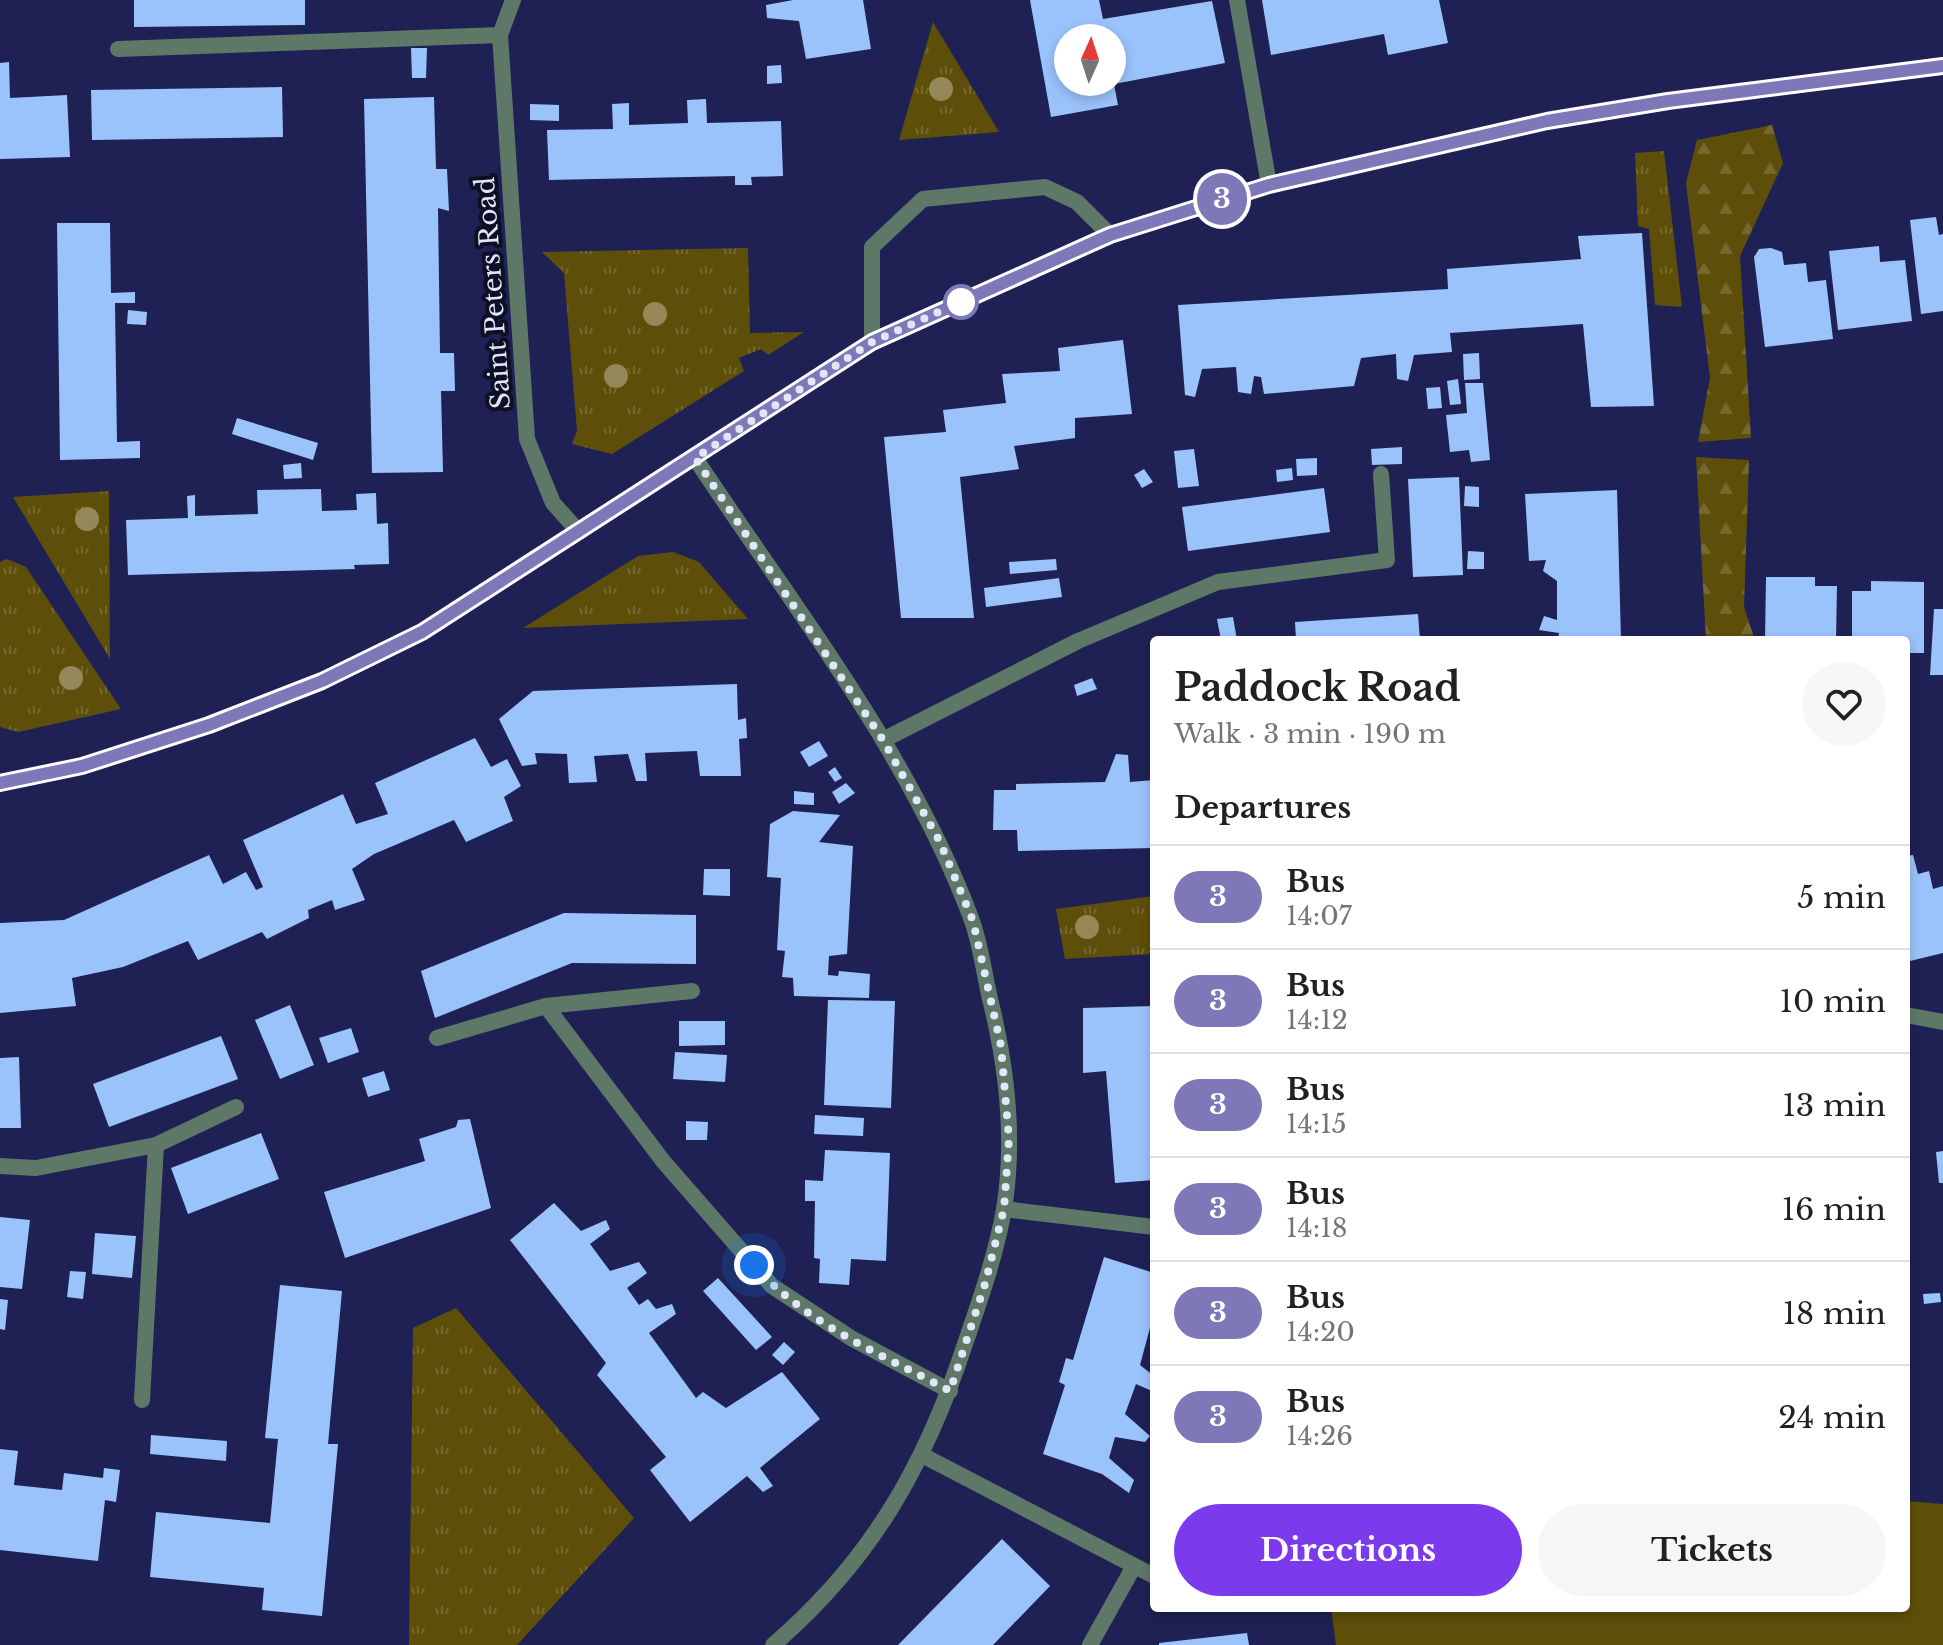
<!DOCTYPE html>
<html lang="en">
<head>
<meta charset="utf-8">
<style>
	:root { --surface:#fff; --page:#f6f6f6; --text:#202124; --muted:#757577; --line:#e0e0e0; --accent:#7c3aed }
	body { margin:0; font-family:"Libre Baskerville",serif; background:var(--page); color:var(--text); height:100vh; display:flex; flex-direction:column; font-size:30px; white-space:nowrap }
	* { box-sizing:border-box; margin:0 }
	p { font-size:26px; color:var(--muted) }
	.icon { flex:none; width:44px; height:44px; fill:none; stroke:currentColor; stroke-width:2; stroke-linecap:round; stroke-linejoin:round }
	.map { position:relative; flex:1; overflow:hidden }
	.panel { position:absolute; left:1150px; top:636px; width:760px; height:976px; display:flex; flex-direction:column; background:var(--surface); border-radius:8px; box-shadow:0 4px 12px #0003 }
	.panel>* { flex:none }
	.badge { padding:0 16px; border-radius:26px; font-size:28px; line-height:52px }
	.needle { width:52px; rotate:3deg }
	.buttons { position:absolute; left:1054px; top:24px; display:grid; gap:16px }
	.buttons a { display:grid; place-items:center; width:72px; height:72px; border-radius:50%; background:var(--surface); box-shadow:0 4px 12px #0003; font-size:40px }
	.you { position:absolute; width:40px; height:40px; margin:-20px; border:6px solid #fff; border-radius:50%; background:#1a73e8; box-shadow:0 0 0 12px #1a73e833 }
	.map>.badge { position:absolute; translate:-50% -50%; box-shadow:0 0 0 4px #fff }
	h2 { padding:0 24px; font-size:30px; line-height:72px }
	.round { display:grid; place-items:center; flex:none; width:84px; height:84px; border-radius:42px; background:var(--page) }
	.headline { display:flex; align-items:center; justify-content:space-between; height:136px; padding:0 24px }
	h1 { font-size:38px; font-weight:700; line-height:60px }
	.primary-button { display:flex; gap:16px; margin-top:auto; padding:16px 24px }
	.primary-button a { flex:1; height:92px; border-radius:48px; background:var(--accent); color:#fff; font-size:32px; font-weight:700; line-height:92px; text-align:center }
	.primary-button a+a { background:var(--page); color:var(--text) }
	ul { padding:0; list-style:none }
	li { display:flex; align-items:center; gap:24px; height:104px; padding:0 24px; border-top:2px solid var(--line) }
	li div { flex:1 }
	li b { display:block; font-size:30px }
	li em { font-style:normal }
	li .badge { min-width:88px; font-weight:700; text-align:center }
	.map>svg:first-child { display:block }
	.grass { fill:url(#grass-tufts) }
	.forest { fill:url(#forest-firs) }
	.park { fill:#5d4f0a }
	.building { fill:#9ac3fc; fill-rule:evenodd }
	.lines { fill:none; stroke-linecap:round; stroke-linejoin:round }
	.service { stroke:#5e7867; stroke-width:16 }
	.minor { stroke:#5e7867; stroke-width:16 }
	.tree { fill:#968758 }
	.line-casing { stroke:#fff; stroke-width:18 }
	.line { stroke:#7e78b8; stroke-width:12 }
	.walk { stroke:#e2e6f9; stroke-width:8; stroke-dasharray:0 14.4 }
	.stop-dot { fill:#fff; stroke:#7e78b8; stroke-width:4 }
	.labels { text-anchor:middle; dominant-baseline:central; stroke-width:8; stroke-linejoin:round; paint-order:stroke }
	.street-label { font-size:26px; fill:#e2e6f9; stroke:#0d0f25 }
</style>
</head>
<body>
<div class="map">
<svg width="1943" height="1645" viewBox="0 0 1943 1645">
	<defs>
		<pattern id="grass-tufts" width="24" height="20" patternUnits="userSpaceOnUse" patternTransform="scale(2)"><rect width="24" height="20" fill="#5d4f0a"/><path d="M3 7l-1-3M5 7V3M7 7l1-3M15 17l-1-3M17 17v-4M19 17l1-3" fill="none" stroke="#74682e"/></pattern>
		<pattern id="forest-firs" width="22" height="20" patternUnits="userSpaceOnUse" patternTransform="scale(2)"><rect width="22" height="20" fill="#5d4f0a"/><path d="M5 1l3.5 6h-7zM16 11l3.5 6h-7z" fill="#74682e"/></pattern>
	</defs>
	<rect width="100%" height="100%" fill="#1f2154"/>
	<!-- grass -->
	<g class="grass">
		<path d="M933,22L999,132L899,140Z"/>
		<path d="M1664,151L1682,307L1655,305L1649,229L1638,226L1635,153Z"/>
		<path d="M748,248L750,333L804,332L768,355L761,349L739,358L744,371L612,454L572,444L577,431L564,273L542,252Z"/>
		<path d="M109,491L110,659L13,497Z"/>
		<path d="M673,552L699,562L748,619L523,628L638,556Z"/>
		<path d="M7,559L26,567L121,709L18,732L0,727V562Z"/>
		<path d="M1154,896V954L1065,959L1056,909Z"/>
		<path d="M456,1308L634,1518L517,1645H409L413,1328Z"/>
	</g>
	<!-- forest -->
	<g class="forest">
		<path d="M1772,125L1783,163L1740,256L1751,438L1698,442L1710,378L1686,183L1697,140Z"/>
		<path d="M1696,457L1749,460L1744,607L1755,640H1706Z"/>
	</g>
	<!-- park -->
	<path class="park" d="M1906,1501L1943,1504V1645H1336L1331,1608H1906Z"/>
	<!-- building -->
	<g class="building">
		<path d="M134,0H305V25L134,27Z"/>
		<path d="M793,0H863L871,49L806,59L799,21L767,18L766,5Z"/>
		<path d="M1030,0H1099L1103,19L1212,1L1225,63L1114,84L1118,105L1051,117ZM1068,38H1112V82H1068Z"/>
		<path d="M1262,0H1439L1448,43L1388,55L1384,34L1271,55Z"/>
		<path d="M411,48H427L426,78H412Z"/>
		<path d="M9,62L10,98L67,95L70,157L0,159V63Z"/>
		<path d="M781,65L782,83L767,84V66Z"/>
		<path d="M282,87L283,137L92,140L91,90Z"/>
		<path d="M434,97L436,169H447L449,211L438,208L440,353H454L455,391H441L443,472L372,473L364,99Z"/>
		<path d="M706,99L707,123L781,121L783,176L751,177L752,185H735V176L549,180L547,130L613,129L612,104L629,103V125L688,123L687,100Z"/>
		<path d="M530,104L559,105V121L530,120Z"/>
		<path d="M1936,217L1939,235L1943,234V311L1921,314L1910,220Z"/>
		<path d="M57,223H110L111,293L135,292V303H115L117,442L140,441V458L60,460Z"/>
		<path d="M1642,233L1654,406L1591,407L1583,324L1450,333L1452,352L1414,355L1408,381L1397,379L1396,354L1361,358L1354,386L1264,394L1261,377L1254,376L1251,394L1238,392L1236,367L1202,369L1195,397L1185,395L1178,305L1448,289L1447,269L1581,259L1578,236Z"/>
		<path d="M1879,246L1880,262L1905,260L1912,321L1838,330L1829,251Z"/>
		<path d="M1771,248L1782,252L1784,265L1806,263L1808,282L1826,280L1833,339L1765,347L1754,257L1759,249Z"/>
		<path d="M128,310L147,312L146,325L127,324Z"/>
		<path d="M1123,340L1132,414L1075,418V438L1014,446L1019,469L960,477L974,618H901L884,437L946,432L943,410L1006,403L1002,374L1060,371L1058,348Z"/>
		<path d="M1479,353L1480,379L1464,380L1463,354Z"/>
		<path d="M1458,379L1461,404L1450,405L1447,381Z"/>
		<path d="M1465,383H1483L1490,460L1471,462L1469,450L1450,452L1446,415L1467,413Z"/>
		<path d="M1440,387L1442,408L1428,409L1426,388Z"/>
		<path d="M237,418L318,443L313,460L232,434Z"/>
		<path d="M1402,447V464L1372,465L1371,449Z"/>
		<path d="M1194,449L1199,486L1178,488L1174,451Z"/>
		<path d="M1317,458V475L1297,476L1296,459Z"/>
		<path d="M301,463L302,478L284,479L283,465Z"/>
		<path d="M1292,468L1293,480L1277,482L1276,470Z"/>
		<path d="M1144,469L1153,482L1142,488L1134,475Z"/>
		<path d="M1459,477L1463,575L1413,577L1408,479Z"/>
		<path d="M1465,486L1479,487V507L1464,506Z"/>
		<path d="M1324,488L1330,532L1188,551L1182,507Z"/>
		<path d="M321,489L322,511L357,510L356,494L376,493L377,524L388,523L389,564L354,565L355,569L128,575L126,520L188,518L187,496L195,495V516L258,514L257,490Z"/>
		<path d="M1617,490L1621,640H1558L1559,633L1539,630L1544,616L1557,620V581L1543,571L1546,560L1529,561L1525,494Z"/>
		<path d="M1468,551L1484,552V569H1467Z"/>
		<path d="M1056,559L1057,570L1010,574L1009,562Z"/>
		<path d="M1766,577H1815V586H1837L1836,640H1765Z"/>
		<path d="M1059,578L1062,597L986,607L984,588Z"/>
		<path d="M1871,581L1924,582V653H1906V640H1852V591H1871Z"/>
		<path d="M1934,609H1943V675H1930Z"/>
		<path d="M1418,614L1420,640H1296L1295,622Z"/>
		<path d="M1233,617L1237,640H1221L1217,619Z"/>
		<path d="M1092,678L1097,689L1077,696L1074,685Z"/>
		<path d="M737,684L738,720L746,718L747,738L739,739L741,776H700L697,751L645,753L647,781H636L628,754L594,756L597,782L569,783L567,754L535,753L537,764L522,766L499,719L533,691Z"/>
		<path d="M475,738L491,767L507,759L521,786L504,797L513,821L466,842L454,820L374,854L352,869L365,900L335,910L332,900L308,910L309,918L267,939L262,932L198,960L188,941L123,967L72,978L76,1006L0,1013V923L64,920L209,855L223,884L246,872L256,890L263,887L243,840L343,794L356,824L388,814L375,783Z"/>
		<path d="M819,741L828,756L809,767L800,752Z"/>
		<path d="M1116,754L1128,755L1130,782L1154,780V848L1018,851L1017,830H993L994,790H1016V784L1105,782Z"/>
		<path d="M835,767L842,778L835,782L828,772Z"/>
		<path d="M846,783L855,793L839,804L832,792Z"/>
		<path d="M794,791L814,793V805L794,804Z"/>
		<path d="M793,811L840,815L819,842L853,846L847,954L829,956L828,975L838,976L839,971L870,974L869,998L794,996L793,978L782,977L785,951L777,950L781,878L767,877L770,824Z"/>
		<path d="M1913,855L1918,874L1929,871L1933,889L1943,886V953L1906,962V856Z"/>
		<path d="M704,869H730V896L703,895Z"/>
		<path d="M564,913L696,915V964L572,963L435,1018L421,971Z"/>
		<path d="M828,1000L895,1001L891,1108L824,1105Z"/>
		<path d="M290,1005L314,1065L280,1079L255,1020Z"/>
		<path d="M1154,1006V1180L1115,1183L1106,1071L1083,1073V1008Z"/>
		<path d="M679,1021H725V1045L679,1046Z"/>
		<path d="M351,1028L359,1052L328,1063L319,1038Z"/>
		<path d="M221,1036L238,1079L109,1127L93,1084Z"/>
		<path d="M675,1052L727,1055L725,1082L673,1079Z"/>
		<path d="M19,1057L21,1128H0V1058Z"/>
		<path d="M384,1071L390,1090L368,1097L362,1078Z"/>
		<path d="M815,1115L864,1118L863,1136L814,1134Z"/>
		<path d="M470,1119L491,1208L345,1258L324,1192L425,1161L419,1139L456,1127L458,1120Z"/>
		<path d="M686,1121L708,1122L707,1140H686Z"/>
		<path d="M261,1133L279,1179L188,1214L171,1168Z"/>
		<path d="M825,1150L890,1153L886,1261L851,1259L849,1285L819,1283L820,1259L814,1258L815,1201H805V1180L823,1181Z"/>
		<path d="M1943,1151V1183H1939L1936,1152Z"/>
		<path d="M554,1203L581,1231L606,1220L610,1229L590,1244L610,1271L639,1262L647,1273L627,1288L639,1305L648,1299L656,1309L672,1304L676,1314L649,1333L696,1398L703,1392L726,1408L782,1372L820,1419L760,1468L773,1486L763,1492L747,1476L690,1522L650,1470L666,1457L597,1375L606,1363L510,1240Z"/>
		<path d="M0,1217L30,1220L22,1289L0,1287Z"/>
		<path d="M95,1233L136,1236L132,1278L92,1274Z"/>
		<path d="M1104,1257L1154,1273V1313L1140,1365L1154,1376V1392L1136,1384L1125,1414L1150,1436L1145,1442L1115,1437L1109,1458L1134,1480L1129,1493L1102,1474L1043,1454L1065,1385L1059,1382L1066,1358L1073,1360Z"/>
		<path d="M70,1271L86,1272L83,1299L67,1297Z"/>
		<path d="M718,1278L772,1337L756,1350L703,1291Z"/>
		<path d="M280,1285L342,1291L328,1444H338L322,1616L262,1610L264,1588L150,1577L156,1512L270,1523L278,1439L265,1438Z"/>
		<path d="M1940,1293L1941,1302L1924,1304L1923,1294Z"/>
		<path d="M0,1299L8,1300L5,1330L0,1329Z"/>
		<path d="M784,1342L795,1352L783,1365L772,1355Z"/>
		<path d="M151,1435L227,1441L226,1461L150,1454Z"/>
		<path d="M0,1449L18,1451L14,1485L62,1490L64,1473L103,1478L104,1468L120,1470L116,1502L105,1500L98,1561L0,1550Z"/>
		<path d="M1002,1539L1050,1586L993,1645H898Z"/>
		<path d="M1247,1633L1249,1645H1159V1643Z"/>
	</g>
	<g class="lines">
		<!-- service -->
		<g class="service">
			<path d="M1237,0L1269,185"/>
			<path d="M118,49L500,35L513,0"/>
			<path d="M883,740L1078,641L1218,582L1387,560L1381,474"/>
			<path d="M546,1006L663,1161L772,1286L851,1338L950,1391"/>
			<path d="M1906,1015L1943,1022"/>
			<path d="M437,1038L546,1006L692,991"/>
			<path d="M0,1166L36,1168L156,1145L236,1107"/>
			<path d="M1004,1209L1154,1227"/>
			<path d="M142,1400L156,1145"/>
			<path d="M922,1455L1154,1576"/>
			<path d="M1090,1645L1133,1568"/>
		</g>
		<!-- minor -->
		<g class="minor">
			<path d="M500,35L527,439L553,503L579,532"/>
			<path d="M872,342V247L923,199L1045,187L1077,202L1110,235"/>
			<path d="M695,458C792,605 909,752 971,918C981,944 984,975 991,1003C1007,1069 1015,1141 1004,1209C996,1255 980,1300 965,1344C925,1466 871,1561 773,1645"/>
			<path d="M0,783L82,766L209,725L322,681L422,632L872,342L1110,235L1269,185L1547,121L1668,101L1943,66"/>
		</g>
	</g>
	<!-- trees -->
	<g class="tree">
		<circle cx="941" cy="89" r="12"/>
		<circle cx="655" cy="314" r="12"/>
		<circle cx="616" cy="376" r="12"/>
		<circle cx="87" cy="519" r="12"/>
		<circle cx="71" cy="678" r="12"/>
		<circle cx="1087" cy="927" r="12"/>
	</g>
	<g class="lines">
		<defs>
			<path id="line" d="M0,783L82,766L209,725L322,681L422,632L872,342L1110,235L1269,185L1547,121L1668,101L1943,66"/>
		</defs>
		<!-- line casing -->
		<use href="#line" class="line-casing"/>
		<!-- line -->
		<use href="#line" class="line"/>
		<!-- walk -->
		<path class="walk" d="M754,1265C804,1323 883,1355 950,1391L985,1284L1004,1209L1009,1139L1001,1046L973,921L940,842L883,740L695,458L872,342L961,302"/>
	</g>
	<!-- markers -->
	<circle class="stop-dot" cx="961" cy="302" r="16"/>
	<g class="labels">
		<!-- street labels -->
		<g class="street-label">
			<text transform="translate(493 293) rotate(-94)">Saint Peters Road</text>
		</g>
	</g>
</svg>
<div class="buttons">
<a><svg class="needle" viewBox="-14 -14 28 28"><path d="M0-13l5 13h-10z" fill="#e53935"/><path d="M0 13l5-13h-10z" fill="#757577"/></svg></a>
</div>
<div class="you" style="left:754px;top:1265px"></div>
<b class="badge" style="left:1222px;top:199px;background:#7e78b8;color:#fff">3</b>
<section class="panel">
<div class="headline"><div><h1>Paddock Road</h1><p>Walk · 3 min · 190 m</p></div><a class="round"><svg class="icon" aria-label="heart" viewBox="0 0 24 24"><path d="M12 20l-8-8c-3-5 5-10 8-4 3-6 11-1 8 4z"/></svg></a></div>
<h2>Departures</h2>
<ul>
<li><span class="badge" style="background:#7e78b8;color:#fff">3</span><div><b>Bus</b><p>14:07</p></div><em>5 min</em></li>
<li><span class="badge" style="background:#7e78b8;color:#fff">3</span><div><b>Bus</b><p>14:12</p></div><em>10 min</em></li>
<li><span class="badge" style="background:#7e78b8;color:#fff">3</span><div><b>Bus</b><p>14:15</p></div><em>13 min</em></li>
<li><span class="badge" style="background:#7e78b8;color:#fff">3</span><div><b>Bus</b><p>14:18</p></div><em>16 min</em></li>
<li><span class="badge" style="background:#7e78b8;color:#fff">3</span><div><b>Bus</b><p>14:20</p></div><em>18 min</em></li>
<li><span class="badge" style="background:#7e78b8;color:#fff">3</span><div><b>Bus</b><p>14:26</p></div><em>24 min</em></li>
</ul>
<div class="primary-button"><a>Directions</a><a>Tickets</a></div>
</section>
</div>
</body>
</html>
